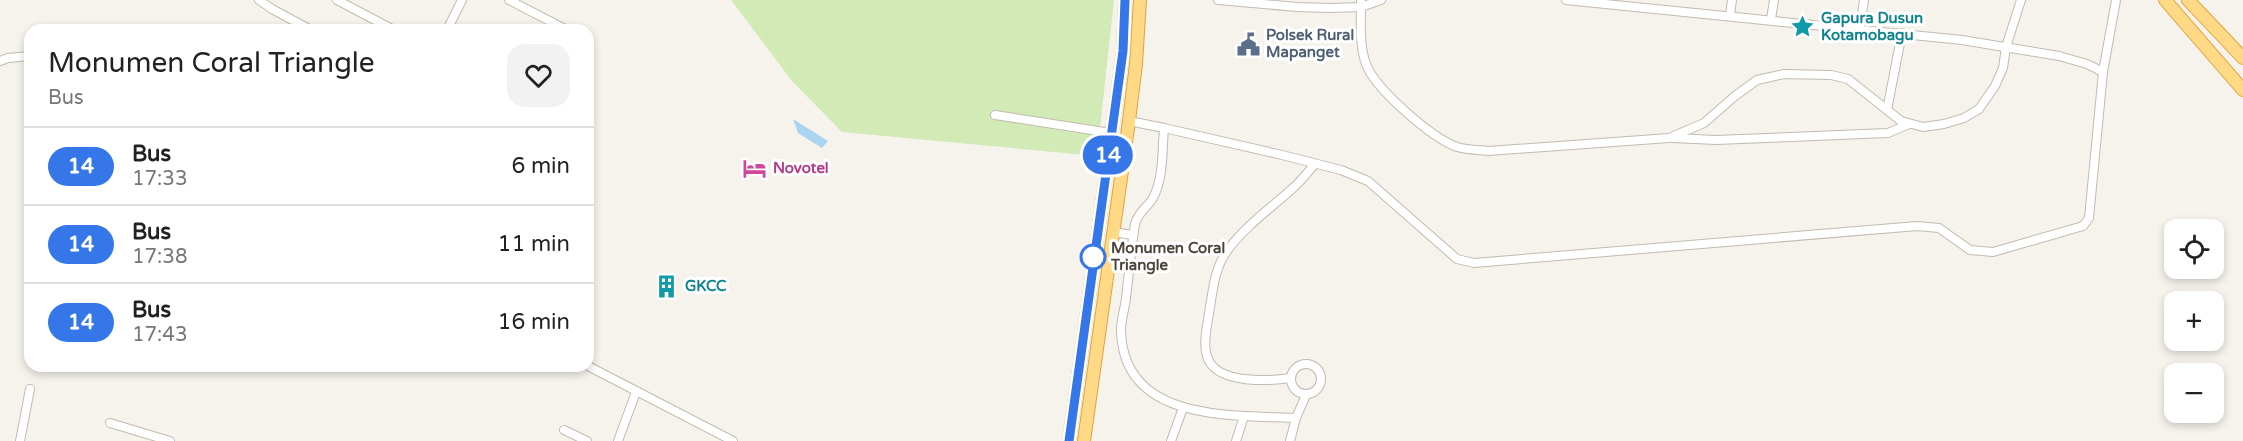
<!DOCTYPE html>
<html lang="en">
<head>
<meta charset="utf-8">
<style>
	:root { --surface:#fff; --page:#f2f2f2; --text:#222; --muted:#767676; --line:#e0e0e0 }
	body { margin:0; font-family:"Varela Round",sans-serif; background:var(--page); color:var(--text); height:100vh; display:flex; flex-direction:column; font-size:22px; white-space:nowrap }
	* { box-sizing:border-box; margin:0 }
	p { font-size:20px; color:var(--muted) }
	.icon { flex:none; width:33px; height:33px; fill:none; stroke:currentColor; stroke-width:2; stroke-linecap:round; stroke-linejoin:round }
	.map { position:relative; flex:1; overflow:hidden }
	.details { position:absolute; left:24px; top:24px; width:570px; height:348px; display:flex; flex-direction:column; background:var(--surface); border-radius:18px; box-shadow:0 3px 9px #0003 }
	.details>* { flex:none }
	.badge { padding:0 12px; border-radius:20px; font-size:21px; line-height:39px }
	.tools { position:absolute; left:2164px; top:219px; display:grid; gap:12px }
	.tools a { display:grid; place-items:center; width:60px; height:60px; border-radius:12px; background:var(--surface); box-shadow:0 3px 9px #0003; font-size:30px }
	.map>.badge { position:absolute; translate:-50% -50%; box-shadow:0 0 0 3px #fff }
	.round { display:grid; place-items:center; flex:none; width:63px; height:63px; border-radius:18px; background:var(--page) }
	.overview { display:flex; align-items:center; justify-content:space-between; height:102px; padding:0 24px }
	h1 { font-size:28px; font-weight:600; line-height:45px }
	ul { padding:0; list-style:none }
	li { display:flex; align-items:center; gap:18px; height:78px; padding:0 24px; border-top:2px solid var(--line) }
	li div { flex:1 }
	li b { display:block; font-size:22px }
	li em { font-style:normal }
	li .badge { min-width:66px; font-weight:700; text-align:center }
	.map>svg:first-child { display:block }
	.green { fill:#d2eab5 }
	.water { fill:#a9d4f2 }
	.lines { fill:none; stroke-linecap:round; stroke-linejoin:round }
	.minor-casing { stroke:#c2bbae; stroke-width:10 }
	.trunk-casing { stroke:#e0a43c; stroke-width:14 }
	.minor { stroke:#fff; stroke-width:8 }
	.trunk { stroke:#ffd985; stroke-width:12 }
	.line-casing { stroke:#fff; stroke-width:14 }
	.line { stroke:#3577e9; stroke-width:9 }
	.stop-dot { fill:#fff; stroke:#3577e9; stroke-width:3 }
	.labels { text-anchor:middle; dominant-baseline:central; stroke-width:6; stroke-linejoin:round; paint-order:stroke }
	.culture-label { font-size:15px; font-weight:bold; fill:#0d838f; stroke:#fff; text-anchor:start }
	.service-label { font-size:15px; font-weight:bold; fill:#4e5e75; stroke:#fff; text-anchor:start }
	.hotel-label { font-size:15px; font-weight:bold; fill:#b23c85; stroke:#fff; text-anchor:start }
	.stop-label { font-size:15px; font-weight:bold; fill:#4b4439; stroke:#fff; text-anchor:start }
</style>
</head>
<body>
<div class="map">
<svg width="2243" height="441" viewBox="0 0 2243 441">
	<rect width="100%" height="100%" fill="#f6f3ec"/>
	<!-- green -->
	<path class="green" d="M731,0H1114L1097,156L842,132L792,81Z"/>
	<!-- water -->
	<path class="water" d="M793,119L828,141L822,148L798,133Z"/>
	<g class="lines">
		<defs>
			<g id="minor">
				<path d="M259,0L272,9L311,30"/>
				<path d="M337,0L394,30"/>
				<path d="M509,0L567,30"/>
				<path d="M1218,0L1297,7L1330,8L1361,7L1381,0"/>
				<path d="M1361,0C1361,20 1359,45 1366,64C1375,89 1432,138 1457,147C1467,150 1478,150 1488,151L1669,138L1704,123L1735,96L1757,80L1784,74L1831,75L1848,79L1901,121L1923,127L1944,124L1964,118L1979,109L1995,86L2003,68L2006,47L2021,0"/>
				<path d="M1566,0L1962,40L2059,56L2087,64L2103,72"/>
				<path d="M1730,15L1732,0"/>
				<path d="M1771,19L1774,0"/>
				<path d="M1860,28L1864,0"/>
				<path d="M447,30L462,0"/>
				<path d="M0,61L8,58L30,56"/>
				<path d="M1887,110L1902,33"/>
				<path d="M995,115L1111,133"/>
				<path d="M1129,121L1164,128C1162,150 1164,177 1153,198C1147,208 1138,212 1135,224C1131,249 1129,273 1126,298C1125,308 1121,319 1121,330C1123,422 1230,415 1296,418L1306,395"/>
				<path d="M1164,128L1282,155L1341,170L1368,181L1457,259L1474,263L1917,226L1939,228L1970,250L1993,252L2083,226L2089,218L2103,72L2116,0"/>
				<path d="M1673,138L1716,140L1888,133L1909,124"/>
				<path d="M1112,232L1133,235"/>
				<circle cx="1306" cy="379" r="15"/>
				<path d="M588,366L733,441"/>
				<path d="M1291,378C1269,381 1221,384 1209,361C1201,346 1208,323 1210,307C1213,289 1215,267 1227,251C1244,227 1271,208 1293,188C1301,181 1308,172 1314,165"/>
				<path d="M110,423L170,441"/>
				<path d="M564,430L587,441"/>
				<path d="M20,441L30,389"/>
				<path d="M618,441L636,392"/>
				<path d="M1171,441L1183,408"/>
				<path d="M1236,441L1244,416"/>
				<path d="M1290,441L1296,418"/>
			</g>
			<g id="trunk">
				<path d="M2165,0L2243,90"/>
				<path d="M2188,0L2243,58"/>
				<path d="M1069,441L1123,51L1125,0"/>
				<path d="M1084,441L1129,121L1136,64L1140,0"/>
			</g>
		</defs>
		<!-- minor casing -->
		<use href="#minor" class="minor-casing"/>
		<!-- trunk casing -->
		<use href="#trunk" class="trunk-casing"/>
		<!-- minor -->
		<use href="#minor" class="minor"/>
		<!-- trunk -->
		<use href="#trunk" class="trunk"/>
	</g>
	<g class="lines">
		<defs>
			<path id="line" d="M1069,441L1123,51L1125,0"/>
		</defs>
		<!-- line casing -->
		<use href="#line" class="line-casing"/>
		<!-- line -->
		<use href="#line" class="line"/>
	</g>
	<!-- icons -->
	<defs>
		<symbol id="sight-bare" viewBox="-9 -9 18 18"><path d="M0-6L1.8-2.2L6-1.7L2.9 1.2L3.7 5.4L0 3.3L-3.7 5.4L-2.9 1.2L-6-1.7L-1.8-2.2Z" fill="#0f9aa8" stroke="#fff" stroke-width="2.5" paint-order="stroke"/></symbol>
		<symbol id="civic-bare" viewBox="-9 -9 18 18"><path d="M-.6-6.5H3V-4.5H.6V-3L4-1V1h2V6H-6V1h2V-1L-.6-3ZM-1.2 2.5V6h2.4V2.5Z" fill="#5c6f8a" stroke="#fff" stroke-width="2.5" paint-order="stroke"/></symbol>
		<symbol id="hotel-bare" viewBox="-9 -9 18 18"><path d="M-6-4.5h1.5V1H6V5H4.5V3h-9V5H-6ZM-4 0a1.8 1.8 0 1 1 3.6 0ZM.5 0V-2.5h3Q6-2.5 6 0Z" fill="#d1479c" stroke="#fff" stroke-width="2.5" paint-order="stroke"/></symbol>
		<symbol id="building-bare" viewBox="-9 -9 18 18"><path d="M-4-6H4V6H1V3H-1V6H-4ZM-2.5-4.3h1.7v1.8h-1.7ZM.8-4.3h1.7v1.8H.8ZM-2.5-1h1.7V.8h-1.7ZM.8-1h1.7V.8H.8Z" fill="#0f9aa8" stroke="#fff" stroke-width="2.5" paint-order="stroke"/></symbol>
	</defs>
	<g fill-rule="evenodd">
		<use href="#sight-bare" x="1786" y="10" width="33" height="33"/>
		<use href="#civic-bare" x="1232" y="28" width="33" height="33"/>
		<use href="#hotel-bare" x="738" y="152" width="33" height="33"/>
		<use href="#building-bare" x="650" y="270" width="33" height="33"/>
	</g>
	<!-- markers -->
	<circle class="stop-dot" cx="1093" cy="257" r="12"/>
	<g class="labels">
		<!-- culture labels -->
		<g class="culture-label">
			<text x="1821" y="18">Gapura Dusun<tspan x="1821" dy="17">Kotamobagu</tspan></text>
			<text x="685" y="286">GKCC</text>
		</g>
		<!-- service labels -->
		<g class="service-label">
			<text x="1266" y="35">Polsek Rural<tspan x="1266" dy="17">Mapanget</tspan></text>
		</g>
		<!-- hotel labels -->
		<g class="hotel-label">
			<text x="773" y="168">Novotel</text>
		</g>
		<!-- stop labels -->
		<g class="stop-label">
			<text x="1111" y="248">Monumen Coral<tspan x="1111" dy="17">Triangle</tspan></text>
		</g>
	</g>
</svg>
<div class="tools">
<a><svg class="icon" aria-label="locate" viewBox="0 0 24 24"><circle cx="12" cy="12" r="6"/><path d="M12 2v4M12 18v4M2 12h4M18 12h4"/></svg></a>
<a>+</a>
<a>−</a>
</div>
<b class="badge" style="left:1108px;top:155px;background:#3577e9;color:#fff">14</b>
<section class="details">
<div class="overview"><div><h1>Monumen Coral Triangle</h1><p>Bus</p></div><a class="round"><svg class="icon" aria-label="heart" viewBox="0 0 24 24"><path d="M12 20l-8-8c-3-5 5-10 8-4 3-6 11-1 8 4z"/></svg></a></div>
<ul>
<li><span class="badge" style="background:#3577e9;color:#fff">14</span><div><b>Bus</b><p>17:33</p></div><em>6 min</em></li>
<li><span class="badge" style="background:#3577e9;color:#fff">14</span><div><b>Bus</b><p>17:38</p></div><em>11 min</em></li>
<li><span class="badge" style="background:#3577e9;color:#fff">14</span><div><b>Bus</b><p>17:43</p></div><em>16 min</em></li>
</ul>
</section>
</div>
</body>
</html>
